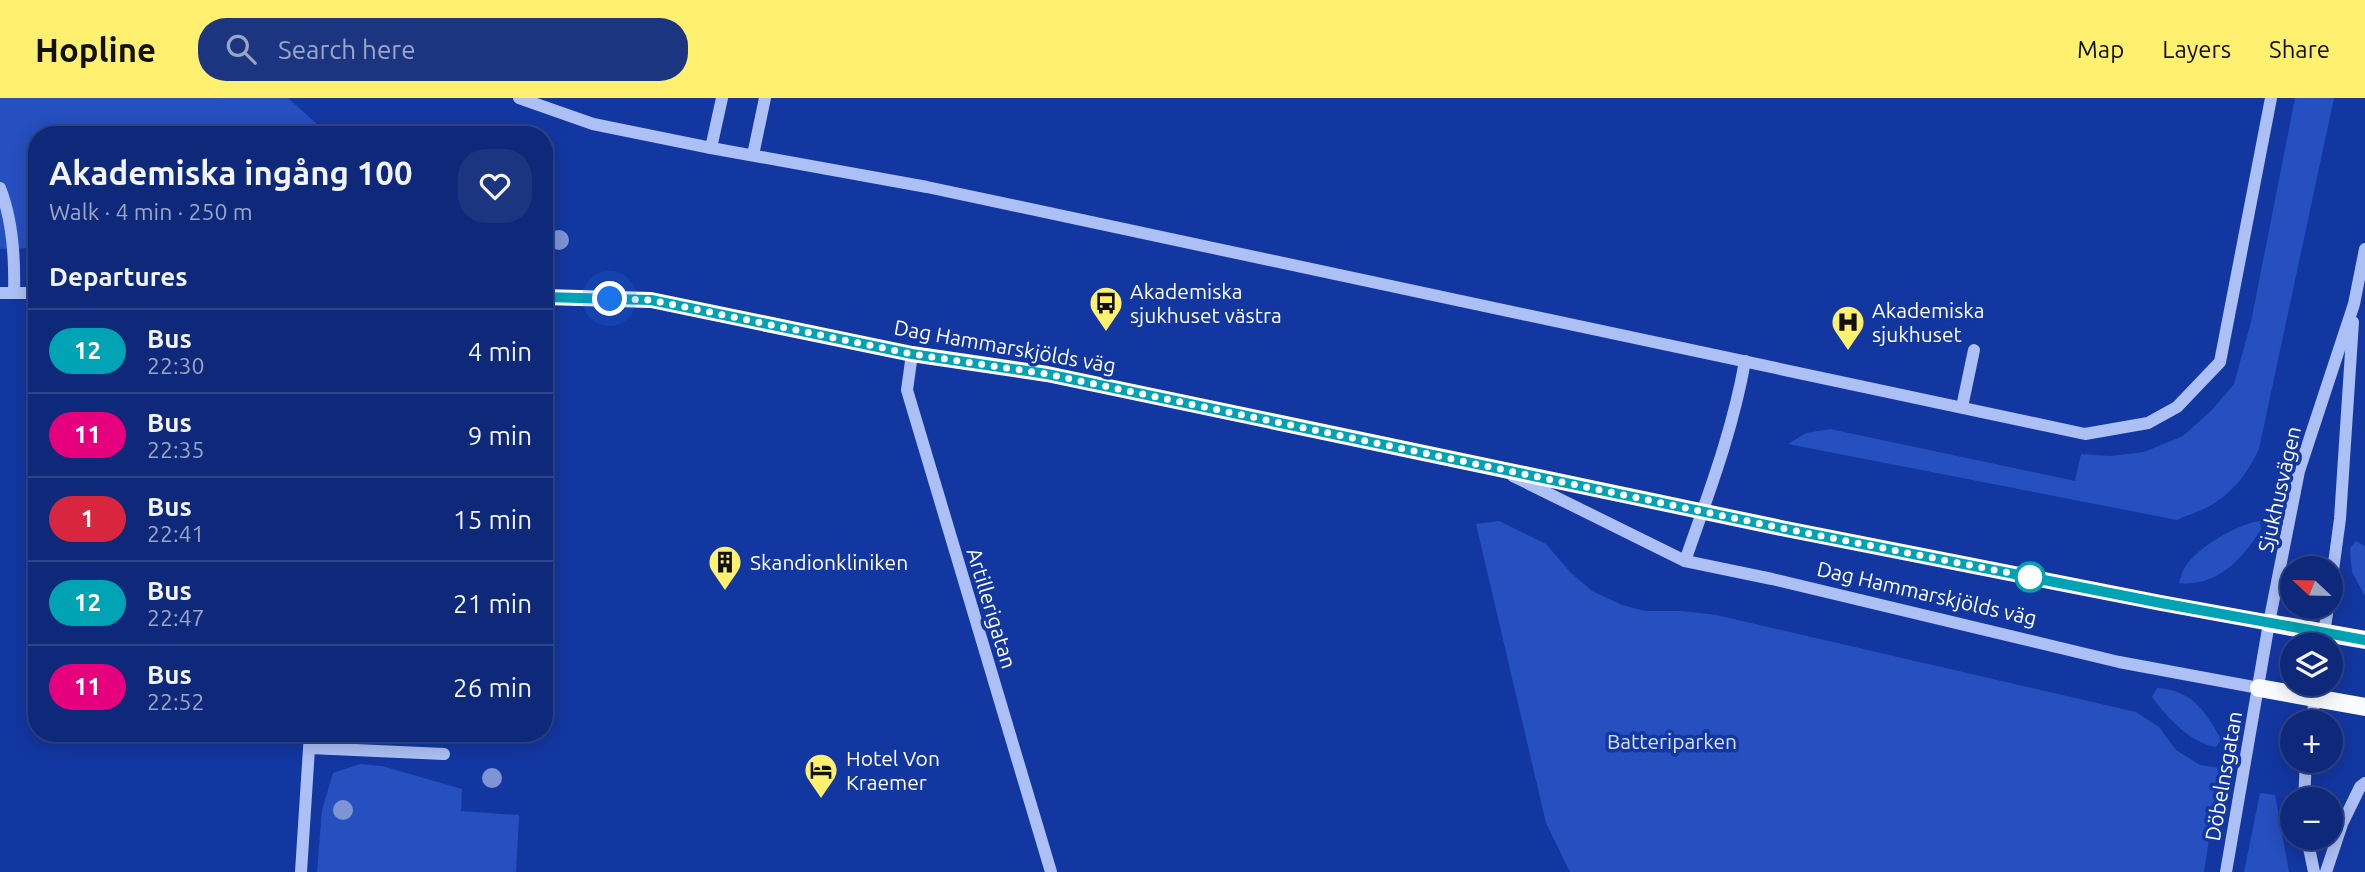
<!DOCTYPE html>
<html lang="en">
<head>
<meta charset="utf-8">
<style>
	:root { --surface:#0e2979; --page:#1c3580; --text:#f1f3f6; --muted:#9ba6c6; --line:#2e458a; --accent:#fff070 }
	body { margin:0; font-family:Ubuntu,sans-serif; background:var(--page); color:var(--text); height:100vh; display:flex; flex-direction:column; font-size:26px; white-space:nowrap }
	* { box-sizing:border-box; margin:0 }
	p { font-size:23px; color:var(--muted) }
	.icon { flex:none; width:38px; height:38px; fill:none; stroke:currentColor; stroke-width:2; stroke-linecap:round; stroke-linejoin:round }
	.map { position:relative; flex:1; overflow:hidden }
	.drawer { position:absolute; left:28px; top:28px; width:525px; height:616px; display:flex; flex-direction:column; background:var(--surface); border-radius:28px; box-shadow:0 4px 18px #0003,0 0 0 2px var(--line) }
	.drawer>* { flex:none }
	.badge { padding:0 14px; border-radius:23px; font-size:24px; line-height:46px }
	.needle { width:46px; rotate:292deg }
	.controls { position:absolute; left:2280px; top:458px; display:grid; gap:14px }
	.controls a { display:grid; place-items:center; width:63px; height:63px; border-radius:50%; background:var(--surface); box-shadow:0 4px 18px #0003,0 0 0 2px var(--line); font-size:35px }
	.you { position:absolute; width:35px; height:35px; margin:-18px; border:5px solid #fff; border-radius:50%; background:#1a73e8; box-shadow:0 0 0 10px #1a73e833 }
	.map>.badge { position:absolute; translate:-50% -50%; box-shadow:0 0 0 4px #fff }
	h2 { padding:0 21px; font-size:26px; line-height:63px }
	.round { display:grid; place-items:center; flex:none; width:74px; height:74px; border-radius:28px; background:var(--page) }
	.headline { display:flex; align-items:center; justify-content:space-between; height:119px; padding:0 21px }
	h1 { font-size:33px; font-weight:600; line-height:52px }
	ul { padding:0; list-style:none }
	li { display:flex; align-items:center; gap:21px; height:84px; padding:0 21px; border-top:2px solid var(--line) }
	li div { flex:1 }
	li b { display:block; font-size:26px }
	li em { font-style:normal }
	li .badge { min-width:77px; font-weight:700; text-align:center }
	header { display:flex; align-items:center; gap:42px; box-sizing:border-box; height:98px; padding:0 35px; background:var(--accent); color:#111 }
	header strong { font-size:33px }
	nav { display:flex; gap:38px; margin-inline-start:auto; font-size:24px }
	.search { width:490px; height:63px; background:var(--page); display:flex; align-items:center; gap:18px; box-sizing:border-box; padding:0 24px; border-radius:28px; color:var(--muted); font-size:26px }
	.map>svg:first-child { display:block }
	.green { fill:#264fbf }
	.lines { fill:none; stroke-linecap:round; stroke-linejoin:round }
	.minor { stroke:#acc0f5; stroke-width:12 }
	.major { stroke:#fafbff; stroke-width:18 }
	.tree { fill:#7e94d4 }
	.line-casing { stroke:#fff; stroke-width:16 }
	.line { stroke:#00a3b4; stroke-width:10 }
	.walk { stroke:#fff; stroke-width:7; stroke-dasharray:0 12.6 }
	.stop-dot { fill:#fff; stroke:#00a3b4; stroke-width:3.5 }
	.labels { text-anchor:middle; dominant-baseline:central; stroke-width:7; stroke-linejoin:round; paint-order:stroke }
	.poi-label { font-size:21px; fill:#fff; stroke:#1337a1; text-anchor:start }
	.street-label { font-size:21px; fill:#fff; stroke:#1337a1 }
	.park-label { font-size:21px; fill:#d5e0fe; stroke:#1337a1 }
</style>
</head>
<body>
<header>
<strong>Hopline</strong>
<div class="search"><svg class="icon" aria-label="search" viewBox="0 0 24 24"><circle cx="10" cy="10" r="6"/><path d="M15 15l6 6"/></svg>Search here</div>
<nav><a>Map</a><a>Layers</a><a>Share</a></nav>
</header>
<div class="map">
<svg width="2365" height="774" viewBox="0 0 2365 774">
	<rect width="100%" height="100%" fill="#1337a1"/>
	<!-- green -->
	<g class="green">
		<path d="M0,0H288L329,37H37V150L0,151Z"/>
		<path d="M2295,0H2334L2259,351C2248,375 2232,396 2208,409C2198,414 2187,417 2177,422L1788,346L1806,335L1830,331L2075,383L2081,356L2110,358L2144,354L2183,338L2212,312L2234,286L2251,224Z"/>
		<path d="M1499,423L1546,446L1571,475L1592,493L1622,507L1645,513H1683L1716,517L2136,614L2159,629L2176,652L2200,667L2220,670L2204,774H1570L1546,725L1476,426Z"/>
		<path d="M2260,423L2261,431C2243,461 2217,489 2179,485C2181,480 2182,473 2185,469C2198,449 2237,426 2260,423Z"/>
		<path d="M2356,443L2365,448V498L2352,474L2350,450Z"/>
		<path d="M2157,590C2193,593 2204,612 2221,641L2216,649C2190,645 2167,619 2152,599Z"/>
		<path d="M360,666L382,668L462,691L461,713L519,717L516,774H317L322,712L333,675Z"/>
		<path d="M2260,695L2275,697L2289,774H2244Z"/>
	</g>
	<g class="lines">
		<!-- minor -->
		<g class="minor">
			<path d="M519,0L593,26L711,50L927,89L2085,336L2148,325L2177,309L2220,264L2271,0"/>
			<path d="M711,50L722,0"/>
			<path d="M753,57L765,0"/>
			<path d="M0,90C13,123 15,161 14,195"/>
			<path d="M0,195H37"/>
			<path d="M544,199L651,202L912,256L1047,276L1786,431L2269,525"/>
			<path d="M912,256L907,292L1051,774"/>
			<path d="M1962,309L1974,252"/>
			<path d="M1513,378L1685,463L1772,481L2119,564L2259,590"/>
			<path d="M1685,463C1708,397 1733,332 1745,263"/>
			<path d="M2331,487L2340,421L2353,224"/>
			<path d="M2322,548L2328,509"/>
			<path d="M2312,625L2316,586"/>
			<path d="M310,650L444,656"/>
			<path d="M2304,702L2306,663"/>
			<path d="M2307,740L2314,774"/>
			<path d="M301,774L310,635"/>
			<path d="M2226,774L2269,525L2299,373L2354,206L2365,151"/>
			<path d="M2326,774L2342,726L2360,689L2365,685"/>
		</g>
		<!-- major -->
		<g class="major">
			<path d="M2269,525L2365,542"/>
			<path d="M2259,590L2365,609"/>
		</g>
	</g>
	<!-- trees -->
	<g class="tree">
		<circle cx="559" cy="142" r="10"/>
		<circle cx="492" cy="680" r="10"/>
		<circle cx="343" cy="712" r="10"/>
	</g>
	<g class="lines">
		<defs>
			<path id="line" d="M544,199L651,202L912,256L1047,276L1786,431L2161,505L2365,542"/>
		</defs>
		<!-- line casing -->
		<use href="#line" class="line-casing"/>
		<!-- line -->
		<use href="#line" class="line"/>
		<!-- walk -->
		<path class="walk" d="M610,201L651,202L912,256L1047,276L1786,431L2030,479"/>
	</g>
	<!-- icons -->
	<defs>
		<symbol id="bus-pin" viewBox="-11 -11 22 30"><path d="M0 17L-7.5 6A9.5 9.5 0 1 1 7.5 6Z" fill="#fff070" stroke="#1337a1"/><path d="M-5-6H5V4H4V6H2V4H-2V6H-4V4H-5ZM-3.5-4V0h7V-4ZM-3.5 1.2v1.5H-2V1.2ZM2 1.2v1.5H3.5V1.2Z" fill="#111"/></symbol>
		<symbol id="hospital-pin" viewBox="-11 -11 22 30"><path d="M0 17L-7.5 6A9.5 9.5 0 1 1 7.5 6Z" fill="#fff070" stroke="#1337a1"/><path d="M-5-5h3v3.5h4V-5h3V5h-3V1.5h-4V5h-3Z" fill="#111"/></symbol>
		<symbol id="building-pin" viewBox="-11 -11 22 30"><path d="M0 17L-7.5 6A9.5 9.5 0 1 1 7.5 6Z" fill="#fff070" stroke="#1337a1"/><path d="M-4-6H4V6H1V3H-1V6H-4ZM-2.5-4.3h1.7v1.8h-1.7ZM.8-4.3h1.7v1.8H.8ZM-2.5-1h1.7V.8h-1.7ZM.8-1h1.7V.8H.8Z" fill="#111"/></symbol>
		<symbol id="hotel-pin" viewBox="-11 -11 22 30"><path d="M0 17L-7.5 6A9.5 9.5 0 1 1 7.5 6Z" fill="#fff070" stroke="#1337a1"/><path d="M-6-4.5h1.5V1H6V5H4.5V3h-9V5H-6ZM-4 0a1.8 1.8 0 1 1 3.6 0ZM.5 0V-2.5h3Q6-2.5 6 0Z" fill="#111"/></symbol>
	</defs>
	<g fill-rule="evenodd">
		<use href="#bus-pin" x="1087" y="186" width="38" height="52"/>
		<use href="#hospital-pin" x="1829" y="205" width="38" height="52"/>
		<use href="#building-pin" x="706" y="445" width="38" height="52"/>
		<use href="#hotel-pin" x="802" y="653" width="38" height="52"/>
	</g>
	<!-- markers -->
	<circle class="stop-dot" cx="2030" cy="479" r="14"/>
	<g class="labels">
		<!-- poi labels -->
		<g class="poi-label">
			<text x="1130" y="193">Akademiska<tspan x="1130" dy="24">sjukhuset västra</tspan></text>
			<text x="1872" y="212">Akademiska<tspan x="1872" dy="24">sjukhuset</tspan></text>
			<text x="750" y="464">Skandionkliniken</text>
			<text x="846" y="660">Hotel Von<tspan x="846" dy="24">Kraemer</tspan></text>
		</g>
		<!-- street labels -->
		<g class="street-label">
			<text transform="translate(1005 248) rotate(10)">Dag Hammarskjölds väg</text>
			<text transform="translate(2279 391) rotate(-77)">Sjukhusvägen</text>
			<text transform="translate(1927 495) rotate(13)">Dag Hammarskjölds väg</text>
			<text transform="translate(992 510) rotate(73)">Artillerigatan</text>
			<text transform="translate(2223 678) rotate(-80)">Döbelnsgatan</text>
		</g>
		<!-- park labels -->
		<g class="park-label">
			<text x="1672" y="643">Batteriparken</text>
		</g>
	</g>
</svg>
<div class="controls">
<a><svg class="needle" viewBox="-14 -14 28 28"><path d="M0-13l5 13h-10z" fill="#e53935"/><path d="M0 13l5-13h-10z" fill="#9ba6c6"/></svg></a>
<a><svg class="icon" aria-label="layers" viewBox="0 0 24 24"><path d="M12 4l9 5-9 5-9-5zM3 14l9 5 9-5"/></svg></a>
<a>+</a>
<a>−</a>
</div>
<div class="you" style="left:610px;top:201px"></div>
<section class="drawer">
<div class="headline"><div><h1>Akademiska ingång 100</h1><p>Walk · 4 min · 250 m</p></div><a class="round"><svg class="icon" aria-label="heart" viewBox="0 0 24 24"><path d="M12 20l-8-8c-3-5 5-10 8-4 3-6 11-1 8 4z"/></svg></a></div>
<h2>Departures</h2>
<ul>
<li><span class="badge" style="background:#00a3b4;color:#fff">12</span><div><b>Bus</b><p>22:30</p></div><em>4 min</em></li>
<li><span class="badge" style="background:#e6007e;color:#fff">11</span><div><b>Bus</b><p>22:35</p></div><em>9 min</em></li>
<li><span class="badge" style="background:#d7263d;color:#fff">1</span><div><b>Bus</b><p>22:41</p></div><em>15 min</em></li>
<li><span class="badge" style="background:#00a3b4;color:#fff">12</span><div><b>Bus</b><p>22:47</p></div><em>21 min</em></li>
<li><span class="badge" style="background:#e6007e;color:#fff">11</span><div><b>Bus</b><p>22:52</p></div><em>26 min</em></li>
</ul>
</section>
</div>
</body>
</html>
